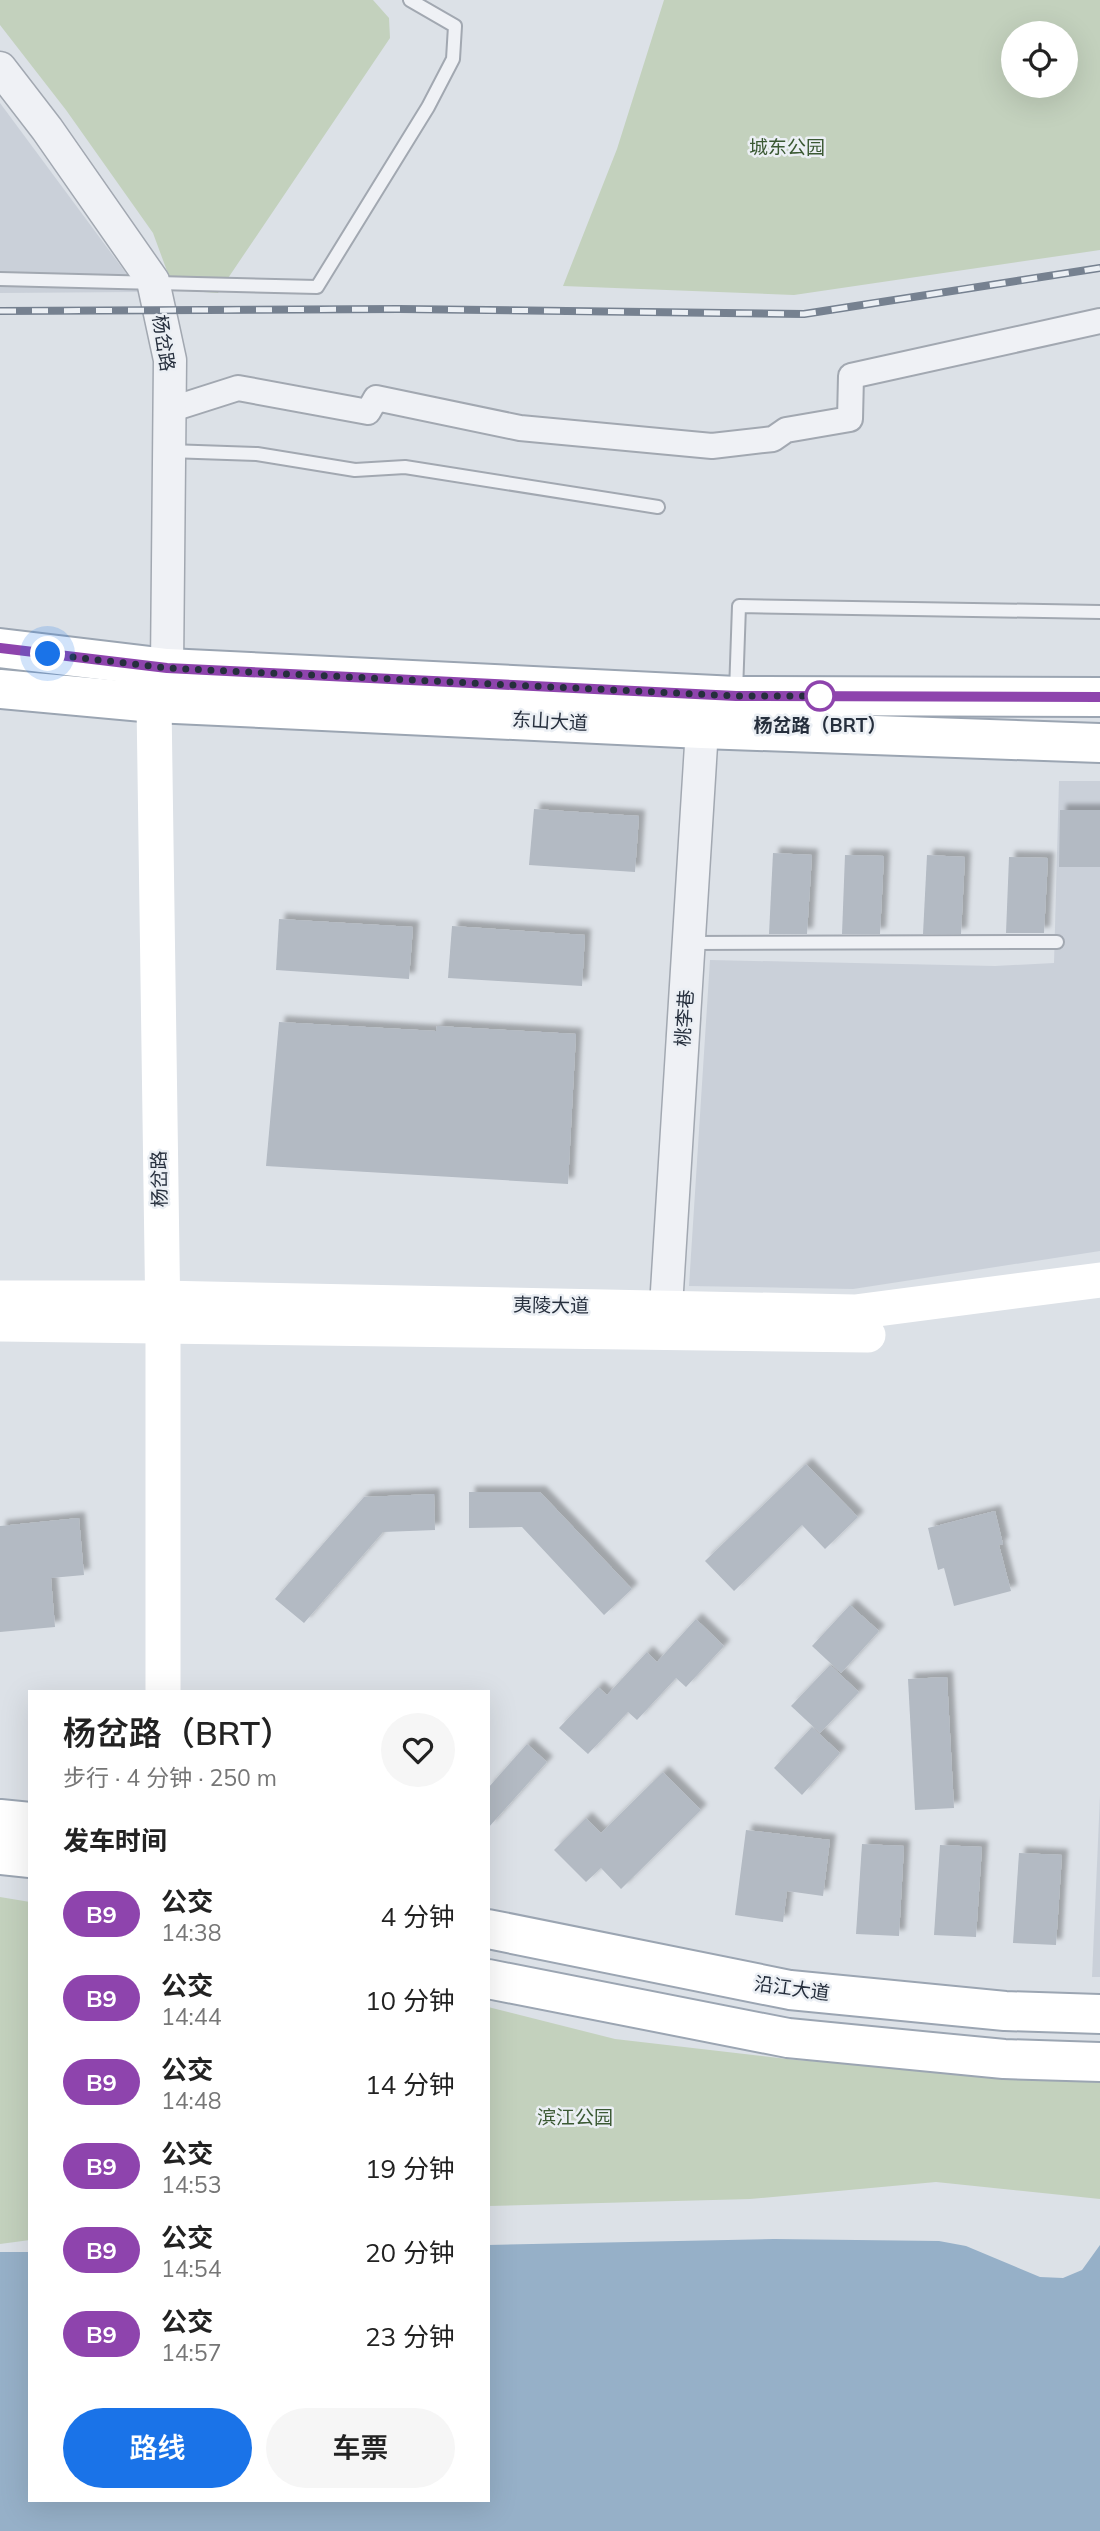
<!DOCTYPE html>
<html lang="zh">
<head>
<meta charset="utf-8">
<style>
	:root { --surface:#fff; --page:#f6f6f6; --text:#222; --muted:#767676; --accent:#1a73e8 }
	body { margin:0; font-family:Mulish,"Noto Sans SC",sans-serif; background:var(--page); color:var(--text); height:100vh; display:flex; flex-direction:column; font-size:26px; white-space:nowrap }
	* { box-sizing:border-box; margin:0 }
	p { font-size:23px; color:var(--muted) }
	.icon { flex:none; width:38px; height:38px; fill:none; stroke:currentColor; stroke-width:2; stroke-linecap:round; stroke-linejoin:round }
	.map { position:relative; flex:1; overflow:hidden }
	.sheet { position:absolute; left:28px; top:1690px; width:462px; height:812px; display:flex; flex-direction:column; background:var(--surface); border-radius:0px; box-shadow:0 7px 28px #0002 }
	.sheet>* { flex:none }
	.badge { padding:0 14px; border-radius:23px; font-size:24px; line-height:46px }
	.fabs { position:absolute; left:1001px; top:21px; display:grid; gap:14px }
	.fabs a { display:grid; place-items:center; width:77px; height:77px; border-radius:50%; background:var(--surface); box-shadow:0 7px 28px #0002; font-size:35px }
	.you { position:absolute; width:35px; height:35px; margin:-18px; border:5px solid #fff; border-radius:50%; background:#1a73e8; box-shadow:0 0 0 10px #1a73e833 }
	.map>.badge { position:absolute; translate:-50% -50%; box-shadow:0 0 0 4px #fff }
	h2 { padding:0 35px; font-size:26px; line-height:63px }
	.round { display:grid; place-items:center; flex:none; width:74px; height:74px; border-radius:37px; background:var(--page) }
	.summary { display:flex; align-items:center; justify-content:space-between; height:119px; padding:0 35px }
	h1 { font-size:33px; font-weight:600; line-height:52px }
	.primary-button { display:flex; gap:14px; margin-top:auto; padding:14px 35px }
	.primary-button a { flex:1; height:80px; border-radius:42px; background:var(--accent); color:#fff; font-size:28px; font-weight:600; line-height:80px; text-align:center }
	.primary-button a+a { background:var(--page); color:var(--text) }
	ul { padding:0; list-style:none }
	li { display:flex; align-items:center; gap:21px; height:84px; padding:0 35px }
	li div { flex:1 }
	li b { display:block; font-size:26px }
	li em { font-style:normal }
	li .badge { min-width:77px; font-weight:700; text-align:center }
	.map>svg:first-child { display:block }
	.built { fill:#cad0d9 }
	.green { fill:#c3d1bd; fill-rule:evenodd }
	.water { fill:#96b0c8 }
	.building { fill:#b3bac3; filter:url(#shadow) }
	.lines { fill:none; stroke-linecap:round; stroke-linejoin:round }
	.service-casing { stroke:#a2a8b1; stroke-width:16 }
	.minor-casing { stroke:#a2a8b1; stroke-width:28 }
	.tertiary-casing { stroke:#a2a8b1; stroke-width:35 }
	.primary-casing { stroke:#9ba5b2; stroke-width:42 }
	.service { stroke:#eff1f5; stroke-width:12 }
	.minor { stroke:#eff1f5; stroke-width:24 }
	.tertiary { stroke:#eff1f5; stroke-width:32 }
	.secondary { stroke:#fff; stroke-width:35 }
	.primary { stroke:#fff; stroke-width:38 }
	.rail-casing { stroke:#768190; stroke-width:8 }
	.rail { stroke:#ebeff4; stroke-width:5; stroke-dasharray:16; stroke-linecap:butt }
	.line-casing { stroke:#fff; stroke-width:16 }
	.line { stroke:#8e44ad; stroke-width:10 }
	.walk { stroke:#262f3d; stroke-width:7; stroke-dasharray:0 12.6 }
	.stop-dot { fill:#fff; stroke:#8e44ad; stroke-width:3.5 }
	.labels { text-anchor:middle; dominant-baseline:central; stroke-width:5; stroke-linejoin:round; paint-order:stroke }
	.park-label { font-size:19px; fill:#3b5933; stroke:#ebeff4 }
	.street-label { font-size:19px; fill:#262f3d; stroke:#ebeff4 }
	.stop-label { font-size:19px; font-weight:bold; fill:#262f3d; stroke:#ebeff4 }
</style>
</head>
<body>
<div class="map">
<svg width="1100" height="2531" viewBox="0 0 1100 2531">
	<defs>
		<filter id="shadow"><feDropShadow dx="6" dy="-6" stdDeviation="2" flood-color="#0004"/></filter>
	</defs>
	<rect width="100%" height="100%" fill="#dce1e7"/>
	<!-- built -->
	<g class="built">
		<path d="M0,103L140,292L0,293Z"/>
		<path d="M1059,781H1100V1251L853,1289L689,1286L710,960L995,966L1054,963Z"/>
		<path d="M1100,1796V1977H1092Z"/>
	</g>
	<!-- green -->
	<g class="green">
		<path d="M0,0H373L389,18L390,38L218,293L174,290L153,233L66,110L0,25Z"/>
		<path d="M664,0H1100V250L794,295L563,286L617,149ZM1066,33V86H1013V33Z"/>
		<path d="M0,1897L30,1902V2240L0,2244Z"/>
		<path d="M488,2007L615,2039L796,2060L1100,2081V2199L936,2182L750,2199L488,2206Z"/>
	</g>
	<!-- water -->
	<path class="water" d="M774,2239L939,2241L966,2246L1040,2277L1063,2278L1082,2270L1100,2245V2531H0V2252H30V2501H488V2245Z"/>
	<!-- building -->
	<g class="building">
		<path d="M534,809L639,816L635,872L529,865Z"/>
		<path d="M1060,810H1100V867H1059Z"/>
		<path d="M773,853L812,855L807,934H769Z"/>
		<path d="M845,855L884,856L880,934H842Z"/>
		<path d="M927,855L965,857L961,934H923Z"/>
		<path d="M1009,857L1048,858L1044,933H1006Z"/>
		<path d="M279,919L413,927L409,979L276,970Z"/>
		<path d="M452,926L585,935L582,986L448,978Z"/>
		<path d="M279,1022L436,1031L437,1026L576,1034L568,1184L266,1166Z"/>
		<path d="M806,1464L858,1517L825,1549L802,1525L734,1591L705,1561Z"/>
		<path d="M469,1492H540L632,1589L604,1615L522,1527L469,1528Z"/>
		<path d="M434,1494L435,1530L383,1532L304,1623L275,1599L364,1497Z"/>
		<path d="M995,1511L1003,1544L999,1545L1011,1591L954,1606L944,1568L938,1570L928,1528Z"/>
		<path d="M79,1518L84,1575L51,1578L55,1627L0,1632V1526Z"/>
		<path d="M850,1605L879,1631L841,1673L812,1646Z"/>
		<path d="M696,1619L724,1646L686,1687L676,1678L637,1720L628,1712L588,1754L559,1728L598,1687L607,1695L647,1652L657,1662Z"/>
		<path d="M830,1665L859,1692L820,1733L791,1706Z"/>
		<path d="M947,1677L954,1808L915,1810L908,1679Z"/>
		<path d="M812,1727L840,1753L802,1795L774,1768Z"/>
		<path d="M527,1744L547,1762L488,1828V1788Z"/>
		<path d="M663,1772L701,1810L621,1889L601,1868L586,1882L554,1850L586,1818L601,1833Z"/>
		<path d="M746,1830L830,1840L823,1896L787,1891L783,1922L735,1915Z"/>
		<path d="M862,1844L904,1846L899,1936L856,1934Z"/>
		<path d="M940,1845L982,1847L976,1937L934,1935Z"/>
		<path d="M1019,1853L1062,1855L1056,1945L1013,1943Z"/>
	</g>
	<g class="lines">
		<defs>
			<g id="service">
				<path d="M0,279L317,287L428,107L453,59L455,26L410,0"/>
				<path d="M169,451L257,454L355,470L405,467L658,507"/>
				<path d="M736,692L739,606L1100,612"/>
				<path d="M689,943L1057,942"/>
			</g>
			<path id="minor" d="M169,410L238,388L368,412L376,398L520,428L712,446L773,439L786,430L850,419L851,376L1100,321"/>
			<g id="tertiary">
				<path d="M0,68L47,129L153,281L170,360L167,668"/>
				<path d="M666,1307L702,729"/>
			</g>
			<g id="primary">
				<path d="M0,648L167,668L736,696L1100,697"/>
				<path d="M0,689L154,703L702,729L1100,743"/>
				<path d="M0,1819L30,1822"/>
				<path d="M0,1855L30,1858"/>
				<path d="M488,1929L790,1990L1005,2011L1100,2014"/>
				<path d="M488,1979L788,2038L1004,2059L1100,2062"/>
			</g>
		</defs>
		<!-- service casing -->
		<use href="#service" class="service-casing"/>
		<!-- minor casing -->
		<use href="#minor" class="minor-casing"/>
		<!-- tertiary casing -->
		<use href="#tertiary" class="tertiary-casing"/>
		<!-- primary casing -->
		<use href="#primary" class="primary-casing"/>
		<!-- service -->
		<use href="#service" class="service"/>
		<!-- minor -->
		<use href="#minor" class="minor"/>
		<!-- tertiary -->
		<use href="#tertiary" class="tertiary"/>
		<!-- secondary -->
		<g class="secondary">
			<path d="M0,1298H160L855,1312L1100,1280"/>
			<path d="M0,1324L868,1335"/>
			<path d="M163,1692V1325L154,703L163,677"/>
		</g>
		<!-- primary -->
		<use href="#primary" class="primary"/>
		<defs>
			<path id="rail" d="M0,311L399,309L804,314L1100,268"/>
		</defs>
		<!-- rail casing -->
		<use href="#rail" class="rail-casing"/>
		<!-- rail -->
		<use href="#rail" class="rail"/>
	</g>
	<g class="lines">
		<defs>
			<path id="line" d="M0,648L167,668L736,696L1100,697"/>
		</defs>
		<!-- line casing -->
		<use href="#line" class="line-casing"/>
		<!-- line -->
		<use href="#line" class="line"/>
		<!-- walk -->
		<path class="walk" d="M48,654L167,668L736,696H820"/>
	</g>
	<!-- markers -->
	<circle class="stop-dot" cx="820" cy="696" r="14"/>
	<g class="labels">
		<!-- park labels -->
		<g class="park-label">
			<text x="787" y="147">城东公园</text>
			<text x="575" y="2117">滨江公园</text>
		</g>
		<!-- street labels -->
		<g class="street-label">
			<text transform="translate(164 343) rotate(81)">杨岔路</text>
			<text transform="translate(550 721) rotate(3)">东山大道</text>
			<text transform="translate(684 1018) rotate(-86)">桃李巷</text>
			<text transform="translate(159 1179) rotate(-91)">杨岔路</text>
			<text transform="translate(551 1305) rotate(1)">夷陵大道</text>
			<text transform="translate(792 1988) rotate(8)">沿江大道</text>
		</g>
		<!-- stop labels -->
		<g class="stop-label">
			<text x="820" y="725">杨岔路（BRT）</text>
		</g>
	</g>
</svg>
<div class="fabs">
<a><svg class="icon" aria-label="locate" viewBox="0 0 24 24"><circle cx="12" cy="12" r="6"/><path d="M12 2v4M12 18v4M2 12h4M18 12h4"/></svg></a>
</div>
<div class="you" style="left:48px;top:654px"></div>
<section class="sheet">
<div class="summary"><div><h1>杨岔路（BRT）</h1><p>步行 · 4 分钟 · 250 m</p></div><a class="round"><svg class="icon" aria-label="heart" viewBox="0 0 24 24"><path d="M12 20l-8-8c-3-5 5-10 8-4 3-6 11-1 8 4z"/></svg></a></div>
<h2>发车时间</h2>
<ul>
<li><span class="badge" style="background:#8e44ad;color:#fff">B9</span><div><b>公交</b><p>14:38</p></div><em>4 分钟</em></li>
<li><span class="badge" style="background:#8e44ad;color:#fff">B9</span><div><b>公交</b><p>14:44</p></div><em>10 分钟</em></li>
<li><span class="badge" style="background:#8e44ad;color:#fff">B9</span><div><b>公交</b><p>14:48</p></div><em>14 分钟</em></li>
<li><span class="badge" style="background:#8e44ad;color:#fff">B9</span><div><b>公交</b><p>14:53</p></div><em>19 分钟</em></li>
<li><span class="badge" style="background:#8e44ad;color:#fff">B9</span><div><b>公交</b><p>14:54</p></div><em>20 分钟</em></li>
<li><span class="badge" style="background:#8e44ad;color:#fff">B9</span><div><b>公交</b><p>14:57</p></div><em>23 分钟</em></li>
</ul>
<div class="primary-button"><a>路线</a><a>车票</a></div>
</section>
</div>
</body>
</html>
